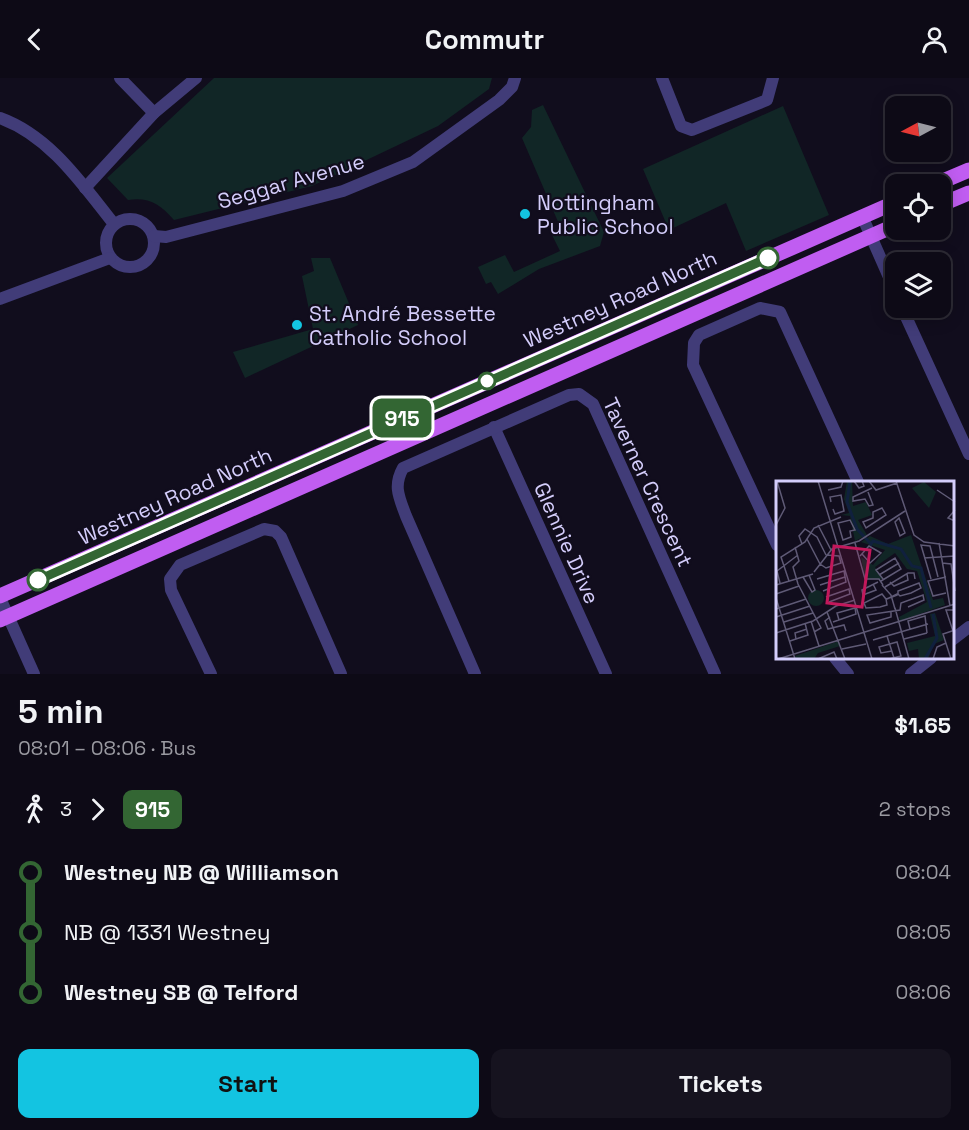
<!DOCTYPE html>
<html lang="en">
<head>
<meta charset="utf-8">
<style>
	:root { --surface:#0d0a16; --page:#16131f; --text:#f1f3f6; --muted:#9a9aa1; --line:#2d2b35; --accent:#13c4e1 }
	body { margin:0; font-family:"Space Grotesk",sans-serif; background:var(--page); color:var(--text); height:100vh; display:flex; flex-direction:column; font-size:22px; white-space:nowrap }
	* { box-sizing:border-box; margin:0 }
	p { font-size:20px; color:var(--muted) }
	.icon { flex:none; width:33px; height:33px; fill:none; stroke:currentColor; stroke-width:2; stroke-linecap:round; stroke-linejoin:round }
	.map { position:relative; height:596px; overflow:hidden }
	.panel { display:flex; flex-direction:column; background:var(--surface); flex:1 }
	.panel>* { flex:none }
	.badge { padding:0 12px; border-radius:9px; font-size:21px; line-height:39px }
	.needle { width:39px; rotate:263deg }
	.fabs { position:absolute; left:885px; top:18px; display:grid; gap:12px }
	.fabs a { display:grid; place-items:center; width:66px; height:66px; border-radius:12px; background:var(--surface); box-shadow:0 3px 15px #0003,0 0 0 2px var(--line); font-size:30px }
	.map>.badge { position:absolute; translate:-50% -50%; box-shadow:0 0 0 3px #fff }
	.legs { display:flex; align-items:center; gap:9px; height:66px; padding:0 18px; font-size:20px }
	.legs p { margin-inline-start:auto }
	.headline { display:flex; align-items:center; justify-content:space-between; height:102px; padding:0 18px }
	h1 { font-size:33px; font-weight:700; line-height:45px }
	.primary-button { display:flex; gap:12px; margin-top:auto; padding:12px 18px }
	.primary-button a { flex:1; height:69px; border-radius:12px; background:var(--accent); color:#111; font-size:24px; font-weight:700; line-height:69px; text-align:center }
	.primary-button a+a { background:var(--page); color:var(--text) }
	ul { padding:0 18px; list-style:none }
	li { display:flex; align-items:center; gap:21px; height:60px; font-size:22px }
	li i { display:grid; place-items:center; width:9px; height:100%; margin:0 8px; background:currentColor }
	li i::after { content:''; width:15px; height:15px; margin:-8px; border:4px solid; border-radius:50%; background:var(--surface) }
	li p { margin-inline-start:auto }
	li:first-child i { background:linear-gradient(#0000 50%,currentColor 0) }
	li:last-child i { background:linear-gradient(currentColor 50%,#0000 0) }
	header { display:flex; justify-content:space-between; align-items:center; height:78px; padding:0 18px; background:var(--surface); font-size:27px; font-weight:700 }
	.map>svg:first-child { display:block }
	.green { fill:#112626 }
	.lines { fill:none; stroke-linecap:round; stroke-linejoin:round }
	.minor { stroke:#413c78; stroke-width:12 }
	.major { stroke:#c05df1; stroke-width:15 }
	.line-1-casing { stroke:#fff; stroke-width:14 }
	.line-1 { stroke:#363; stroke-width:9 }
	.poi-dot { fill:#13c4e1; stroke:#110d1d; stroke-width:2 }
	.stop-1-dot { fill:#fff; stroke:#363; stroke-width:3 }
	.labels { text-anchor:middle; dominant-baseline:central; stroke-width:4.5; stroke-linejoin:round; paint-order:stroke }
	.street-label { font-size:21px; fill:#d4cdfb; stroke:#110d1d }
	.poi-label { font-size:21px; fill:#d4cdfb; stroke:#110d1d; text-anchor:start }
	.inset-river { fill:none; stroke:#10203e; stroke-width:3 }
	.inset-road { fill:none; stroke:#5f5a76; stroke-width:1.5 }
	.view { fill:#c2185b; fill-opacity:0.15; stroke:#c2185b; stroke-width:3 }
	.inset-edge { fill:none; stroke:#d4cdfb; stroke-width:3 }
</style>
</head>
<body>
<header><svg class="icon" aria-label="back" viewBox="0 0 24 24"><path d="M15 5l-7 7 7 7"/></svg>Commutr<svg class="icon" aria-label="person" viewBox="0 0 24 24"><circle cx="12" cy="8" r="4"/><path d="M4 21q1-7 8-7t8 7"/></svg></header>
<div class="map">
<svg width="969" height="596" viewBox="0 0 969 596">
	<rect width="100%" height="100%" fill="#110d1d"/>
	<!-- green -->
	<g class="green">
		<path d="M214,0H492L489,11L438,48L312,108L174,142C160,126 149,119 128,122L107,100Z"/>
		<path d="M543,27L604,154L600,168L539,191L498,216L491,204L486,206L478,189L505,177L514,194L560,173L552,157L562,153L522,60L531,49L532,32Z"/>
		<path d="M783,28L829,137L746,173L726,125L669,152L643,91Z"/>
		<path d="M311,180H330L358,247L245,300L233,274L313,251L302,198L314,193Z"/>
	</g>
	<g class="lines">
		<!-- minor -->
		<g class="minor">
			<path d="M120,0L154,35"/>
			<path d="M662,0L681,48L692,52L767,22L773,0"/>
			<path d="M0,40C50,58 82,106 114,146"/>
			<path d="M85,110L154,35L196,0"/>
			<path d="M862,138L896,215"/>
			<circle cx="130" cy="165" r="24"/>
			<path d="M154,158L166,159L343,113L413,84L499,22L512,9L515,0"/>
			<path d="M0,221L110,180"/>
			<path d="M902,230L969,376"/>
			<path d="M494,349L606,596"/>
			<path d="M777,467L693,287L694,265L699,257L760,230L780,234L858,404"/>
			<path d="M0,520L34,596"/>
			<path d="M952,562L969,549"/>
			<path d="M835,580L848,596"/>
			<path d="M211,596L171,512L170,501L180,487L264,451L275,453L281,459L341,596"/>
			<path d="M475,596L406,438C399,419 393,408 403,390L569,317L579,316L593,326L715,596"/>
			<path d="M911,596L931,580"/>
		</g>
		<!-- major -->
		<g class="major">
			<path d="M936,106L969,92"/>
			<path d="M940,127L969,115"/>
			<path d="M0,518L896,124"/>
			<path d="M0,542L896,147"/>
		</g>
	</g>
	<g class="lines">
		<defs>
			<path id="line-1" d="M38,502L768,180"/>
		</defs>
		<!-- line-1 casing -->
		<use href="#line-1" class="line-1-casing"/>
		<!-- line-1 -->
		<use href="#line-1" class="line-1"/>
	</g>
	<!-- markers -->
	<g class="poi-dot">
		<circle cx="525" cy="136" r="6"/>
		<circle cx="297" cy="247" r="6"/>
	</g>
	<g class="stop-1-dot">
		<circle cx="768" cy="180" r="10"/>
		<circle cx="487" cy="303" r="8"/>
		<circle cx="38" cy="502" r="10"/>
	</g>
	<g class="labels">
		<!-- street labels -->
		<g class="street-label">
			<text transform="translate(291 103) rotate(-16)">Seggar Avenue</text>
			<text transform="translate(620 221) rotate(-24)">Westney Road North</text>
			<text transform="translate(648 404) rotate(65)">Taverner Crescent</text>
			<text transform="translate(175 418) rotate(-24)">Westney Road North</text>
			<text transform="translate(567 465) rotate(66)">Glennie Drive</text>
		</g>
		<!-- poi labels -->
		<g class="poi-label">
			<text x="537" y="124">Nottingham<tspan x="537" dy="24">Public School</tspan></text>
			<text x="309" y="235">St. André Bessette<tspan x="309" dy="24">Catholic School</tspan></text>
		</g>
	</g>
	<!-- overview -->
	<g transform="translate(776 403)">
		<rect width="178" height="178" fill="#110d1d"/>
		<path d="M71,0H76L77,25L90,21L96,34L82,39L91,54L79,60L74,35L65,34L73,32L68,18ZM148,1L160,11L153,27L136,7ZM135,54L157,119L167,117L169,124L124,140L123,136L151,121L141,90L131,88L119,72L99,86L106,98H89L85,76L97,84L109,69L85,61L94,55L112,63ZM32 117a8 8 0 1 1 16 0a8 8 0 1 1-16 0ZM159,132L168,159L158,163L152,178H143L142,168L133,170L131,162L159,155L154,133ZM63,160L64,165L42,172L38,178H20L19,175Z" fill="#112626"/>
		<path class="inset-river" d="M74,0L71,21L81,48L95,63L97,60L125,68L136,85L145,87L155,127M149,178L161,157L157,133"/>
		<path class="inset-road" d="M42,0L96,178M78,0L83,7L88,5L86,0M93,0L100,9L121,2M120,0L138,54L148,61L179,65M52,9L65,6L67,0M161,9L179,21M92,11L97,24L93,25L89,18L77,20V16L96,7M55,21L54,16L65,14L68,30L59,33L57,28M106,27L110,34L90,47L87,41L97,37V31ZM179,29L172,37L179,40M123,37L129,52L124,55L119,41ZM74,39L79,49L74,50L75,56L67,59L62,42ZM0,44L9,27L1,0M42,44L55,69M31,58L44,83M79,62L89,98H103L107,104M163,62L174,125M26,63L23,55L29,48L41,56L50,74M19,66L23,80L17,86L22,103L45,147L38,151M84,75L93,65L105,72L94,82L86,73M148,77L179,75M166,82L175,83L179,110M44,83L50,87L65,82L63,75L50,74M38,91L56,68L83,60L129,30M103,94L123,82M27,96L36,111L39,109L33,94M170,96L152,100L157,115L170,112M41,98L68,90L70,101L47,110M155,98L145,64L154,65L162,96M13,100L5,76L29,61L38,47L65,36M105,100L125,88L119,77L100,89L107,98M114,101L118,105L132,99L131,93M4,102L1,90L22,74M97,103L100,109L87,114L86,109L102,101M0,104L37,93M44,104L69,96M106,104L115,114L119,128M109,106L132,92H138L139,98M0,113L23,105M50,116L73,108L74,113L53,121M0,117L19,178M110,118L111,124L104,126L90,127L88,122L106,113L110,118L116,116L121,114L122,113V110L143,102L145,107L135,112L124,115L122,113H121L111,118M119,127L133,178M0,128L30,118M51,131L69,178M115,131V136L94,142L91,134L124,129L125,122L147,114L148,119L132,126M0,136L34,125M54,136L49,140L52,148L68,144L70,150M35,140L43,165M8,141L37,132M57,141L80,133L79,127L61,132L63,139M134,148L132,140L149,135L151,152M177,150L170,129H179M0,152L37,140L60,125L79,119M111,155L118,177M20,158L19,152L31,148M128,158L151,152M97,159L152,143M14,160L32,154L29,142M66,168L90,163M2,178L179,123M42,178L58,171L61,178M113,178L125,175L121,161L103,166L105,172L116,170M157,178L161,166L170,162M175,178L167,153L179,149"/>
		<path class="view" d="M58,65L94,69L86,126L51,122Z"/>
		<rect width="178" height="178" class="inset-edge"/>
	</g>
</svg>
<div class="fabs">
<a><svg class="needle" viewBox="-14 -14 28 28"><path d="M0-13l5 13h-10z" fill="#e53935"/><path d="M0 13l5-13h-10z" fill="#9a9aa1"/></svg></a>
<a><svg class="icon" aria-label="locate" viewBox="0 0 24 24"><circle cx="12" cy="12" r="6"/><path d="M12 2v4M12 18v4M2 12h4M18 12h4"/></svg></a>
<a><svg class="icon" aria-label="layers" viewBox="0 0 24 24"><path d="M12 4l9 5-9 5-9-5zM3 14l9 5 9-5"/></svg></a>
</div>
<b class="badge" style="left:402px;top:340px;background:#363;color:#fff">915</b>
</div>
<section class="panel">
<div class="headline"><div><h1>5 min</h1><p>08:01 – 08:06 · Bus</p></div><b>$1.65</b></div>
<div class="legs"><svg class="icon" aria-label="walk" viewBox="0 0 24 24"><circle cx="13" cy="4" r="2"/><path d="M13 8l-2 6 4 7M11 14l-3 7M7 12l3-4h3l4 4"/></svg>3<svg class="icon" aria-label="forward" viewBox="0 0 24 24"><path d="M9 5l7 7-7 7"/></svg><b class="badge" style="background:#363;color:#fff">915</b><p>2 stops</p></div>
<ul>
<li><i style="color:#363"></i><b>Westney NB @ Williamson</b><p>08:04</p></li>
<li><i style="color:#363"></i><span>NB @ 1331 Westney</span><p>08:05</p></li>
<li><i style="color:#363"></i><b>Westney SB @ Telford</b><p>08:06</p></li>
</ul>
<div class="primary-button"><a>Start</a><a>Tickets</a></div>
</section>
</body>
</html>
